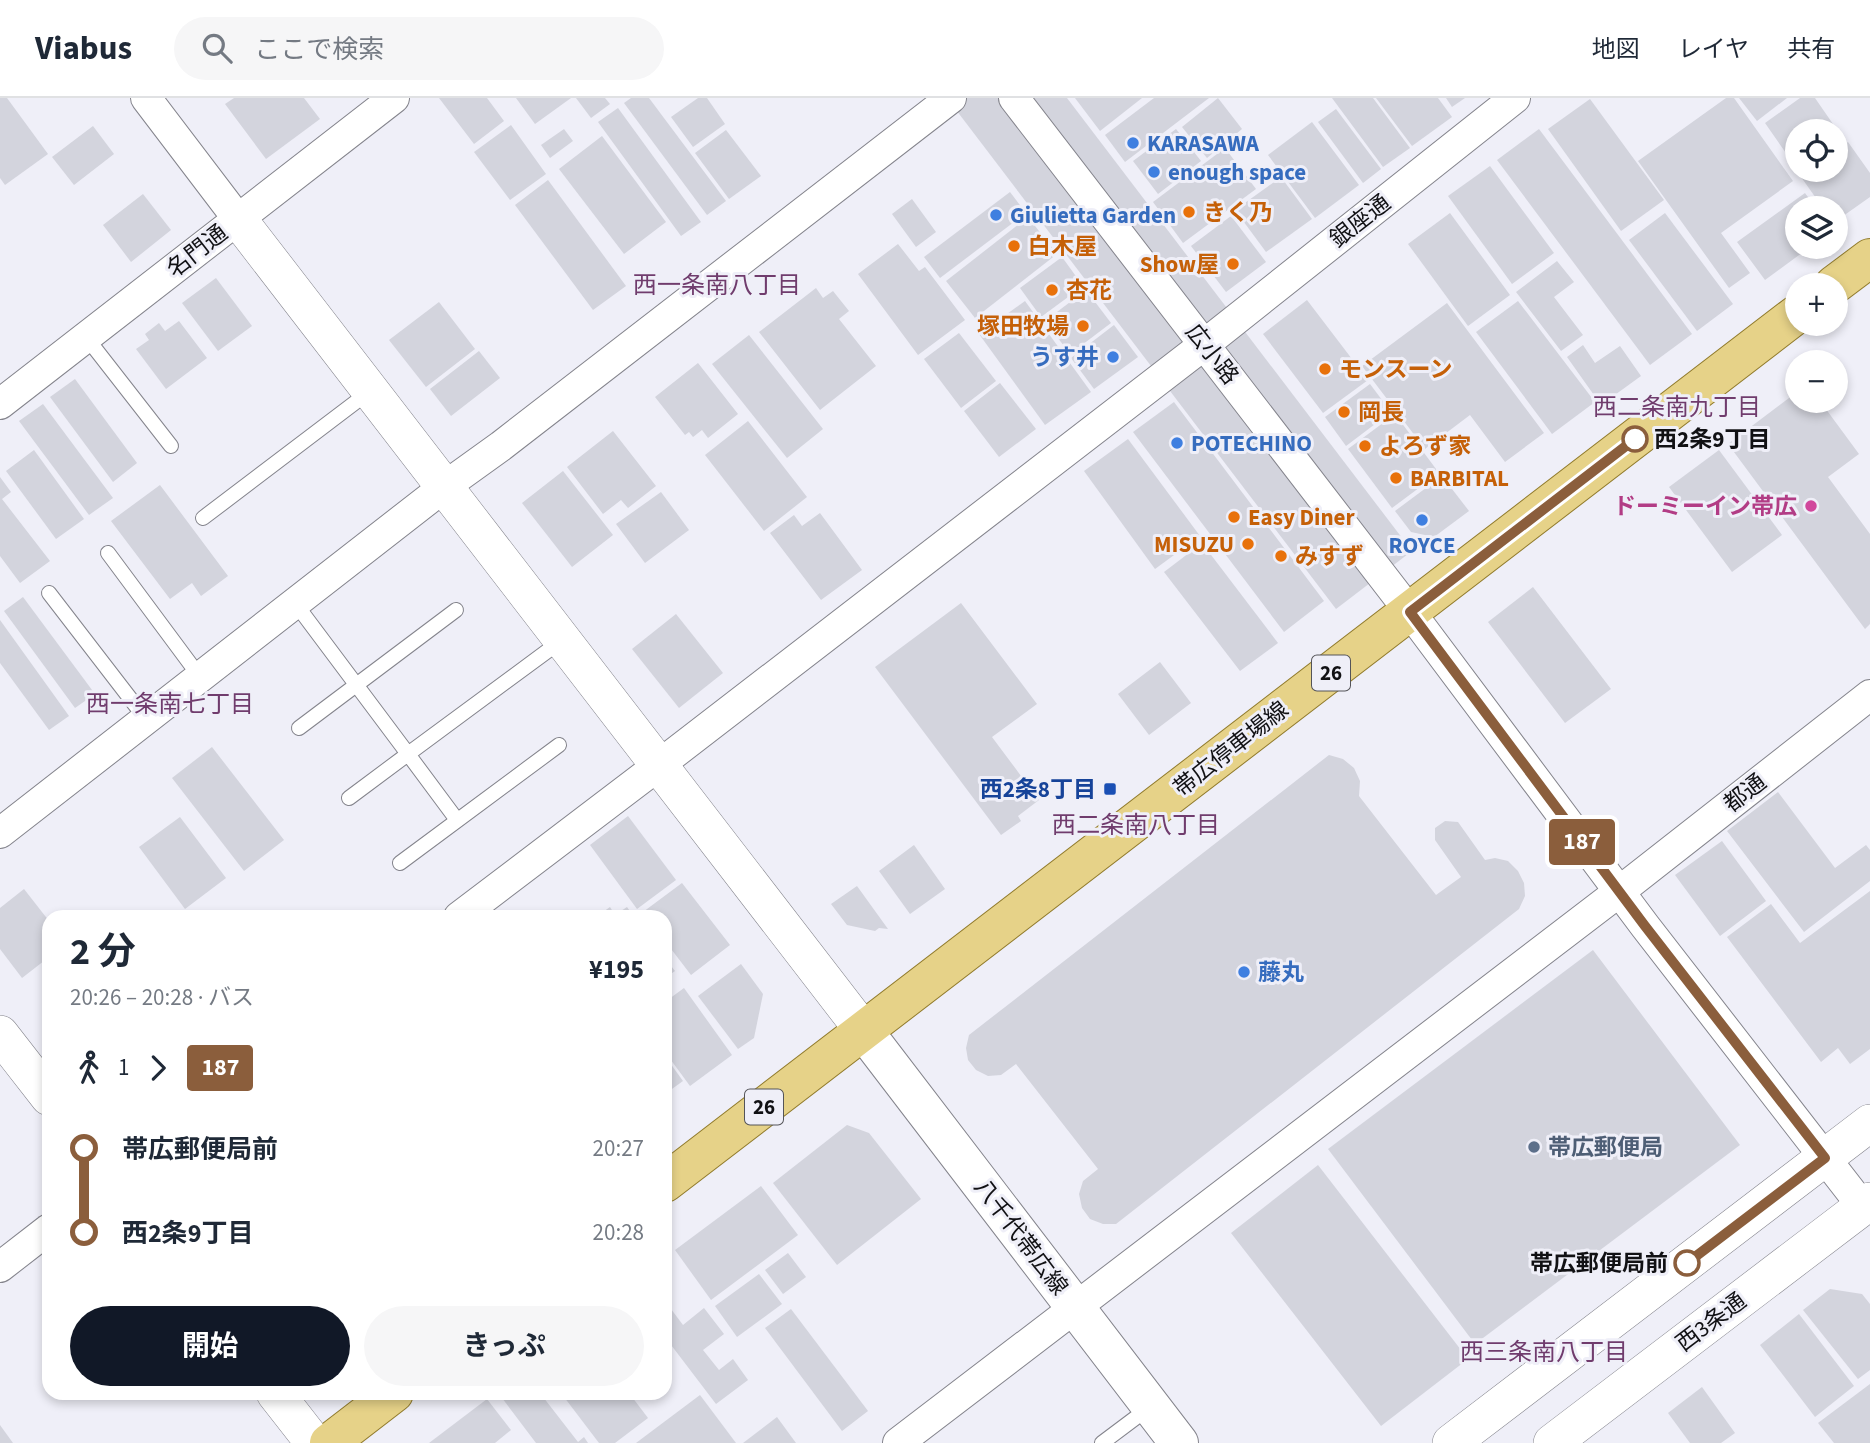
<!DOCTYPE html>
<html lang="ja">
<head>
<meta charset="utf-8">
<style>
	:root { --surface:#fff; --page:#f6f6f7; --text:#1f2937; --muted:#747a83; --line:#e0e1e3; --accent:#111827 }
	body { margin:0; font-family:"Source Sans 3","Noto Sans JP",sans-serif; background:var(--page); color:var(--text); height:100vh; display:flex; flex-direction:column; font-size:26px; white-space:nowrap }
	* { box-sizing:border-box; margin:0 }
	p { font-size:23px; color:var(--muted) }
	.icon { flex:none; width:38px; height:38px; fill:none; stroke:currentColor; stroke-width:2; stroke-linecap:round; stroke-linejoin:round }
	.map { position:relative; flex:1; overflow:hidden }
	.sheet { position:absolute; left:42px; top:812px; width:630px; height:490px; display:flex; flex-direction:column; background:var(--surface); border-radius:21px; box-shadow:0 4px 10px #0003 }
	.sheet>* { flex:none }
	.badge { padding:0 14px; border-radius:5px; font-size:24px; line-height:46px }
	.fabs { position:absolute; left:1785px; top:21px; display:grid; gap:14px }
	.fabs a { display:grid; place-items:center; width:63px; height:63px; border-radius:50%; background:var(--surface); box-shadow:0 4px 10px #0003; font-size:35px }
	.map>.badge { position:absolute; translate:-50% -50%; box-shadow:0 0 0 4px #fff }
	.legs { display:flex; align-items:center; gap:10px; height:77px; padding:0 28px; font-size:23px }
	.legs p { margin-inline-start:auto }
	.head { display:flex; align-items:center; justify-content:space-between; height:119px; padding:0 28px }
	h1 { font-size:38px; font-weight:700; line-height:52px }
	.primary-button { display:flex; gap:14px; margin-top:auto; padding:14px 28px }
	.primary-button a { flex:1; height:80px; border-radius:42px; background:var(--accent); color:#fff; font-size:28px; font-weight:700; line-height:80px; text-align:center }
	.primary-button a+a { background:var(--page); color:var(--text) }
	ul { padding:0 28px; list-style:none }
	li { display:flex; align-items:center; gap:24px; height:84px; font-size:26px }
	li i { display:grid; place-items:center; width:10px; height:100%; margin:0 9px; background:currentColor }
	li i::after { content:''; width:18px; height:18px; margin:-9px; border:5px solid; border-radius:50%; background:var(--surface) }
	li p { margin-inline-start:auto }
	li:first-child i { background:linear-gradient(#0000 50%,currentColor 0) }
	li:last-child i { background:linear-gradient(currentColor 50%,#0000 0) }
	header { display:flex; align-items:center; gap:42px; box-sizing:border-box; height:98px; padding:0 35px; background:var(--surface); border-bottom:2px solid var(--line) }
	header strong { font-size:33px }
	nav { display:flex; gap:38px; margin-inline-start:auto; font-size:24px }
	.search { width:490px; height:63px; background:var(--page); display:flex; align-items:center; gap:18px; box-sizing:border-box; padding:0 24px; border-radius:38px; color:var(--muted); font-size:26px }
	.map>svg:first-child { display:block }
	.building { fill:#d3d4dd }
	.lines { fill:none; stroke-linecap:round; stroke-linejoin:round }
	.service-casing { stroke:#84848c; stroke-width:16 }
	.minor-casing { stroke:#84848c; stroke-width:32 }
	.tertiary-casing { stroke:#84848c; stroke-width:38 }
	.secondary-casing { stroke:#84848c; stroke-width:40 }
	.primary-casing { stroke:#917b2c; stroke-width:40 }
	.service { stroke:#fff; stroke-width:14 }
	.minor { stroke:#fff; stroke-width:30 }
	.tertiary { stroke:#fff; stroke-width:37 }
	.secondary { stroke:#fff; stroke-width:38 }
	.primary { stroke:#e6d288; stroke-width:38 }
	.line-1-casing { stroke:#fff; stroke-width:16 }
	.line-1 { stroke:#8b5e3c; stroke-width:10 }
	.shop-dot { fill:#3f7fe0; stroke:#efeff8; stroke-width:2.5 }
	.food-dot { fill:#e8710a; stroke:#efeff8; stroke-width:2.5 }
	.stop-1-dot { fill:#fff; stroke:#8b5e3c; stroke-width:3.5 }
	.hotel-dot { fill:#d1479c; stroke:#efeff8; stroke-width:2.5 }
	.transit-dot { fill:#1a4fb4; stroke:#efeff8; stroke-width:2.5 }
	.service-dot { fill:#5c6f8a; stroke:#efeff8; stroke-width:2.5 }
	.labels { text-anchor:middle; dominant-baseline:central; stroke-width:6; stroke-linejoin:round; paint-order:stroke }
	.shield { fill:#efeff8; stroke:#545458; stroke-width:2 }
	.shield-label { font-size:21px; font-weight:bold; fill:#111114 }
	.shop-label { font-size:23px; font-weight:bold; fill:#366cbe; stroke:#efeff8; text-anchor:start }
	.food-label { font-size:23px; font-weight:bold; fill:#c56008; stroke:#efeff8; text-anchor:start }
	.street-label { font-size:23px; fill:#111114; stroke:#efeff8 }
	.stop-label { font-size:23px; font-weight:bold; fill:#111114; stroke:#efeff8; text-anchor:start }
	.hotel-label { font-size:23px; font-weight:bold; fill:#b23c85; stroke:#efeff8; text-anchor:end }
	.transit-label { font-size:23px; font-weight:bold; fill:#164399; stroke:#efeff8; text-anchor:end }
	.service-label { font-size:23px; font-weight:bold; fill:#4e5e75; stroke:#efeff8; text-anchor:start }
	.neighbourhood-label { font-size:24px; fill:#703c6d; stroke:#efeff8 }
</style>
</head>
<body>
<header>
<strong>Viabus</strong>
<div class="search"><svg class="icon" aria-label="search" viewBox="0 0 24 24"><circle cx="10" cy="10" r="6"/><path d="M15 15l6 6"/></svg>ここで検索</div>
<nav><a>地図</a><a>レイヤ</a><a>共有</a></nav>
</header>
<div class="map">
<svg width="1870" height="1345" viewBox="0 0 1870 1345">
	<rect width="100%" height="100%" fill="#efeff8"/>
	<!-- building -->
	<g class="building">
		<path d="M0,0H7L48,56L5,87L0,80Z"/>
		<path d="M234,0H304L320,21L266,61L225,6Z"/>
		<path d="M439,0H487L504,23L474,46Z"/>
		<path d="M516,0H571L535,26Z"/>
		<path d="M576,0H605L610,6L591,20Z"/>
		<path d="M631,0H649L726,103L707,117L624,5Z"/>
		<path d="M698,0H707L725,26L693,49L671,19Z"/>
		<path d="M947,0H1067L1412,453L1336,511Z"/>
		<path d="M1075,0H1142L1100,33Z"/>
		<path d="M1154,0H1209L1125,64L1105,37Z"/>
		<path d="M1218,0L1242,31L1207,60L1182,29Z"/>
		<path d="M1332,0H1373L1410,50L1383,69Z"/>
		<path d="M1376,0H1438L1452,19L1412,48Z"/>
		<path d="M1446,0H1465L1452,9Z"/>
		<path d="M1726,0H1734L1793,83L1721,135L1750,175L1729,190L1638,63Z"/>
		<path d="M1739,0H1787L1757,23Z"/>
		<path d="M1800,0H1815L1842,39L1836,43V33H1797V71L1765,25Z"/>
		<path d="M1590,1L1664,102L1621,133L1548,31Z"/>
		<path d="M618,10L701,124L681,138L598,24Z"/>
		<path d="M1336,11L1381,71L1363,85L1318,24Z"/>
		<path d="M1312,24L1359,87L1315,120L1268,57Z"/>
		<path d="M511,27L546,76L510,102L474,54Z"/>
		<path d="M93,28L114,56L74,87L52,59Z"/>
		<path d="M564,31L573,43L550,60L541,47Z"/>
		<path d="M1176,31L1201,63L1158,96L1133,63Z"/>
		<path d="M1539,31L1692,236L1650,267L1497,62Z"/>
		<path d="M726,32L761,78L729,101L695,55Z"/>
		<path d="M602,38L666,124L624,156L559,71Z"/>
		<path d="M1848,44L1870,75V99L1836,123V110H1823L1801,79L1810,72H1836V53Z"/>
		<path d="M1225,50L1256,91L1183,145L1153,104Z"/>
		<path d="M1490,68L1554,155L1512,186L1448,98Z"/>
		<path d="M1281,79L1312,121L1266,154L1235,112Z"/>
		<path d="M548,82L626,188L593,212L515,107Z"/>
		<path d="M1010,94L1026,115L940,180L924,159Z"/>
		<path d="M1805,95L1816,110H1797V149H1810L1765,182L1737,144Z"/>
		<path d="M143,96L171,132L131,164L103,127Z"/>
		<path d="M912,101L936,134L916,149L892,116Z"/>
		<path d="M1450,115L1510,197L1468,228L1408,146Z"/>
		<path d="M1665,115L1733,206L1697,233L1629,142Z"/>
		<path d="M1231,118L1266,164L1226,194L1191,148Z"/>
		<path d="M1028,119L1057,156L975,220L946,183Z"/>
		<path d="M898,146L919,173L925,169L965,222L918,257L858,176Z"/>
		<path d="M1062,159L1083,188L1041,219L1020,190Z"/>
		<path d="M1557,163L1574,184L1554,199L1583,237L1561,253L1516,194Z"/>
		<path d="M216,180L252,228L218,253L182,205Z"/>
		<path d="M816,190L823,200L833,193L849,213L839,221L876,268L820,312L759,234Z"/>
		<path d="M1086,192L1111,225L1070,256L1045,223Z"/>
		<path d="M1307,202L1368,282L1323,315L1263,236Z"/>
		<path d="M1025,203L1091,294L1045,327L979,236Z"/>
		<path d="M1518,203L1595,304L1552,336L1476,234Z"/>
		<path d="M439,204L475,251L426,289L389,242Z"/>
		<path d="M1447,205L1544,335L1505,364L1470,317L1425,351L1362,268Z"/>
		<path d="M179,223L207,260L166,291L136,251L149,242L145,236L159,225L165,233Z"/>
		<path d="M1114,227L1138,259L1094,291L1071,260Z"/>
		<path d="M959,235L996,283L961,310L924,261Z"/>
		<path d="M749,237L823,331L787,360L712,266Z"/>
		<path d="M1583,247L1595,265L1620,248L1641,278L1601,307L1567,259Z"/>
		<path d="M479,253L500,280L451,318L430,291Z"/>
		<path d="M698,265L738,316L708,340L702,332L693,339L689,334L685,337L655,299Z"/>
		<path d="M75,281L137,365L113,384L50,299Z"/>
		<path d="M1000,285L1036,331L999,359L964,313Z"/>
		<path d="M1370,286L1391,314L1346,348L1325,319Z"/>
		<path d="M1797,294V303H1820L1859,356L1828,379L1870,436V526L1865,531L1728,346Z"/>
		<path d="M1174,304L1324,503L1284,534L1133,334Z"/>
		<path d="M43,306L113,400L89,417L19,323Z"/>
		<path d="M1395,316L1439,375L1392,410L1348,351Z"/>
		<path d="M748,323L807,399L764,433L705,357Z"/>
		<path d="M613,333L656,388L628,410L621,402L603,416L567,369Z"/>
		<path d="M1128,341L1200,438L1155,471L1084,373Z"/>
		<path d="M34,352L84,421L56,441L6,373Z"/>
		<path d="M1719,352L1782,437L1732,474L1669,389Z"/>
		<path d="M563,373L613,437L572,469L522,405Z"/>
		<path d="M1442,378L1469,413L1434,439L1411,434L1395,413Z"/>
		<path d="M0,379L11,394L2,401L50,463L20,485L0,458Z"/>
		<path d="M160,387L228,478L201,498L192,485L170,501L111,423Z"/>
		<path d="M661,394L689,432L645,465L616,426Z"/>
		<path d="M820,415L862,472L821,502L770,435L794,417L802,428Z"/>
		<path d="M1202,445L1278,545L1240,573L1164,474Z"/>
		<path d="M1533,489L1611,591L1565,625L1488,524Z"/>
		<path d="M23,499L95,596L75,610L4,513Z"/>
		<path d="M961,505L1037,606L992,639L1039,702L1018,718L1021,723L1001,737L875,569Z"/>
		<path d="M676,516L723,575L679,610L632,551Z"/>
		<path d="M0,522L69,618L49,632L0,565Z"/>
		<path d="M1160,564L1191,605L1149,637L1118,596Z"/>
		<path d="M212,649L284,742L244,773L172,680Z"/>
		<path d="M1329,657L1343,661L1354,670L1360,683L1359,698L1436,797L1461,779L1435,742V730L1445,723L1458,724L1485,762L1495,760L1508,763L1518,773L1524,785L1525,798L1519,811L1116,1126H1103L1090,1121L1082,1110L1079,1096L1083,1083L1098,1071L1016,966L1001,977L988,978L976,972L968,962L966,950L969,937Z"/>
		<path d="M1778,694L1835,770L1866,747L1870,752V783L1804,834L1727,733Z"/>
		<path d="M628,718L676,782L637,811L590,747Z"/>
		<path d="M180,719L226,780L185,811L139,749Z"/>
		<path d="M1722,743L1766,803L1720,838L1675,777Z"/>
		<path d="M914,747L945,791L910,816L879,773Z"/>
		<path d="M682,785L730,847L691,877L665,843V819H646L643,814Z"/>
		<path d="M857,788L888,831L879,830L875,833L847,827L831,806Z"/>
		<path d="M24,791L49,823V859L22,880L0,851V810Z"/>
		<path d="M1870,793V951L1850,966L1838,950L1821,964L1727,839L1771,806L1800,845Z"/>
		<path d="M610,809L615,817L627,809L634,819H596Z"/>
		<path d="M1593,852L1740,1047L1475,1246L1328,1051Z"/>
		<path d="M665,860L675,873L665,880Z"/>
		<path d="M741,866L763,896L754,940L738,951L698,898Z"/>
		<path d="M684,890L732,957L690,988L665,954V904Z"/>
		<path d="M665,958L683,983L665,996Z"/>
		<path d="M847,1027L869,1035L921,1101L837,1167L773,1085Z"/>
		<path d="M1318,1067L1468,1261L1381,1328L1231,1135Z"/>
		<path d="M761,1088L798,1137L711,1202L675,1152Z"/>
		<path d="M788,1155L806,1179L783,1196L765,1172Z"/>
		<path d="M759,1176L782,1206L737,1239L715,1208Z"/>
		<path d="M1830,1191L1862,1196L1870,1206V1272L1858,1281L1803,1212Z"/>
		<path d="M665,1203L683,1227L704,1210L724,1236L703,1252L719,1272L733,1261L748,1282L716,1306L665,1239Z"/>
		<path d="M791,1211L868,1313L842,1333L765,1230Z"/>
		<path d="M1799,1216L1854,1288L1815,1319L1760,1247Z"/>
		<path d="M1870,1286V1345H1834L1818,1325Z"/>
		<path d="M1702,1289L1735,1335L1721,1345H1690L1668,1315Z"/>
		<path d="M509,1295H540L578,1344L584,1339L588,1345H536L502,1300Z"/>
		<path d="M561,1295H629L648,1320L615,1345H599Z"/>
		<path d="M700,1297L736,1345H636Z"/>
		<path d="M487,1301L511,1332L495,1345H429Z"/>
		<path d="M777,1319L796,1345H743Z"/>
		<path d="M0,1327L13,1345H0Z"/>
	</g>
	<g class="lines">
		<defs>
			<g id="service">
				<path d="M86,239L171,348"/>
				<path d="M203,420L369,294"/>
				<path d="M108,455L200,579"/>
				<path d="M49,495L146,621"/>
				<path d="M295,505L408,656L561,543"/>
				<path d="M299,630L456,512"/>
				<path d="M349,700L408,656L457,722"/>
				<path d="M400,765L559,647"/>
				<path d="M1102,1345L1150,1309"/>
			</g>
			<g id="minor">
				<path d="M146,0L238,121"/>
				<path d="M1014,0L1410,514L1645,828L1863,1109"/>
				<path d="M0,306L394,0"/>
				<path d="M0,735L444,389L501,348L951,0"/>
				<path d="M459,819L659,667L1205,246L1515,0"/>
				<path d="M0,1169L49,1131"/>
				<path d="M898,1345L1620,793L1870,597"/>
			</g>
			<g id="tertiary">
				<path d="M238,121L863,932"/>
				<path d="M0,936L49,999"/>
				<path d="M275,1295L314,1345"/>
				<path d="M1451,1345L1870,1025"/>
				<path d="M1552,1345L1870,1103"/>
			</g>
			<path id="secondary" d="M863,932L1179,1345"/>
			<g id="primary">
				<path d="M1834,187L1870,160"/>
				<path d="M665,1085L1797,216"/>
				<path d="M329,1345L394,1295"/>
			</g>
		</defs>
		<!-- service casing -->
		<use href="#service" class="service-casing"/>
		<!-- minor casing -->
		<use href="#minor" class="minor-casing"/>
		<!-- tertiary casing -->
		<use href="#tertiary" class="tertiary-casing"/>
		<!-- secondary casing -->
		<use href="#secondary" class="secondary-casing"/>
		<!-- primary casing -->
		<use href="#primary" class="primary-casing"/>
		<!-- service -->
		<use href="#service" class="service"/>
		<!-- minor -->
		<use href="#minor" class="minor"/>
		<!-- tertiary -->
		<use href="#tertiary" class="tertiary"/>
		<!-- secondary -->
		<use href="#secondary" class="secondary"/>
		<!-- primary -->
		<use href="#primary" class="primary"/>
	</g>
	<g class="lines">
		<defs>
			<path id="line-1" d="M1635,341L1410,514L1645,828L1825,1060L1687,1165"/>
		</defs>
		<!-- line-1 casing -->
		<use href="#line-1" class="line-1-casing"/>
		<!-- line-1 -->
		<use href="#line-1" class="line-1"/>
	</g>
	<!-- markers -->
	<g class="shop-dot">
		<circle cx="1133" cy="45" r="7"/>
		<circle cx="1154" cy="74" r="7"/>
		<circle cx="996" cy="117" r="7"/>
		<circle cx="1113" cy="259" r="7"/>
		<circle cx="1177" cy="345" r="7"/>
		<circle cx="1422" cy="422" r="7"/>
		<circle cx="1244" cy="874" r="7"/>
	</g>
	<g class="food-dot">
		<circle cx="1189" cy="114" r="7"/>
		<circle cx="1014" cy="148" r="7"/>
		<circle cx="1233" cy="166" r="7"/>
		<circle cx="1052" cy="192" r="7"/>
		<circle cx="1083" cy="228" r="7"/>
		<circle cx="1325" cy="271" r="7"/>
		<circle cx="1344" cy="314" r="7"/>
		<circle cx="1365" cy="348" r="7"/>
		<circle cx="1396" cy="380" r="7"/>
		<circle cx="1234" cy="419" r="7"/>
		<circle cx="1248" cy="446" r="7"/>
		<circle cx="1281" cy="458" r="7"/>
	</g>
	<g class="stop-1-dot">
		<circle cx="1635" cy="341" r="12"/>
		<circle cx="1687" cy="1165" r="12"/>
	</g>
	<circle class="hotel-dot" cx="1811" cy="408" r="7"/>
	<rect class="transit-dot" x="1103" y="684" width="14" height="14" rx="3.5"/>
	<circle class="service-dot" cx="1534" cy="1049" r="7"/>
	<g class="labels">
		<!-- shield labels -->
		<g class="shield">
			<rect x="1312" y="557.5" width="38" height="35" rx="5"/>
			<rect x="745" y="991.5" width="38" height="35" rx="5"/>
		</g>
		<g class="shield-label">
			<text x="1331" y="575">26</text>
			<text x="764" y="1009">26</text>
		</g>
		<!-- shop labels -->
		<g class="shop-label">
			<text x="1147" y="45">KARASAWA</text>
			<text x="1168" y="74">enough space</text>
			<text x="1010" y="117">Giulietta Garden</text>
			<text x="1099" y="259" text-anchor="end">うす井</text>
			<text x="1191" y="345">POTECHINO</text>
			<text x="1422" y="447" text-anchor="middle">ROYCE</text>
			<text x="1258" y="874">藤丸</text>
		</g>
		<!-- food labels -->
		<g class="food-label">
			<text x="1203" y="114">きく乃</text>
			<text x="1028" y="148">白木屋</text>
			<text x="1219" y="166" text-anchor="end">Show屋</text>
			<text x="1066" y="192">杏花</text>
			<text x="1069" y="228" text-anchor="end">塚田牧場</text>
			<text x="1339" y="271">モンスーン</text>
			<text x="1358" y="314">岡長</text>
			<text x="1379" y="348">よろず家</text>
			<text x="1410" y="380">BARBITAL</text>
			<text x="1248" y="419">Easy Diner</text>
			<text x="1234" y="446" text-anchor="end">MISUZU</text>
			<text x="1295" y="458">みすず</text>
		</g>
		<!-- street labels -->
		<g class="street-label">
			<text transform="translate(1360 123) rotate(-38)">銀座通</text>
			<text transform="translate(197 153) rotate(-38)">名門通</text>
			<text transform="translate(1212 256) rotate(52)">広小路</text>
			<text transform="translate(1231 651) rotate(-38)">帯広停車場線</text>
			<text transform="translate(1745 695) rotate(-38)">都通</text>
			<text transform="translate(1021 1139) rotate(53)">八千代帯広線</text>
			<text transform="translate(1711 1224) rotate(-37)">西3条通</text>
		</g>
		<!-- stop labels -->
		<g class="stop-label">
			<text x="1654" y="341">西2条9丁目</text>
			<text x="1668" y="1165" text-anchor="end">帯広郵便局前</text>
		</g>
		<!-- hotel labels -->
		<g class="hotel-label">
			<text x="1797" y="408">ドーミーイン帯広</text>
		</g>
		<!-- transit labels -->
		<g class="transit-label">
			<text x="1096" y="691">西2条8丁目</text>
		</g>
		<!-- service labels -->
		<g class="service-label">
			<text x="1548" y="1049">帯広郵便局</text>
		</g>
		<!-- neighbourhood labels -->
		<g class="neighbourhood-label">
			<text x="717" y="187">西一条南八丁目</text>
			<text x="1677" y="309">西二条南九丁目</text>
			<text x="170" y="606">西一条南七丁目</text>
			<text x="1136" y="727">西二条南八丁目</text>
			<text x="1544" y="1254">西三条南八丁目</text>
		</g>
	</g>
</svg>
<div class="fabs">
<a><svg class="icon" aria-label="locate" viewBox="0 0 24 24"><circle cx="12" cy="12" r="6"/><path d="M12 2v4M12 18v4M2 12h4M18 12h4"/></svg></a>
<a><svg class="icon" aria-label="layers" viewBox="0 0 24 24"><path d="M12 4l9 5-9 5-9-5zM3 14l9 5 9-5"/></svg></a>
<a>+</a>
<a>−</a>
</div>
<b class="badge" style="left:1582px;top:744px;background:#8b5e3c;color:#fff">187</b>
<section class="sheet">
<div class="head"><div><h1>2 分</h1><p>20:26 – 20:28 · バス</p></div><b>¥195</b></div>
<div class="legs"><svg class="icon" aria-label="walk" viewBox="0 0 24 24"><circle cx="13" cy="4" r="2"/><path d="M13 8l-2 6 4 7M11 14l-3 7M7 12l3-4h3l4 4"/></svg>1<svg class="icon" aria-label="forward" viewBox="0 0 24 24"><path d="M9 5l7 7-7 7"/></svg><b class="badge" style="background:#8b5e3c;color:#fff">187</b></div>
<ul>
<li><i style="color:#8b5e3c"></i><b>帯広郵便局前</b><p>20:27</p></li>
<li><i style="color:#8b5e3c"></i><b>西2条9丁目</b><p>20:28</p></li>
</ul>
<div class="primary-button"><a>開始</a><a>きっぷ</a></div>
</section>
</div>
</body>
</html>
